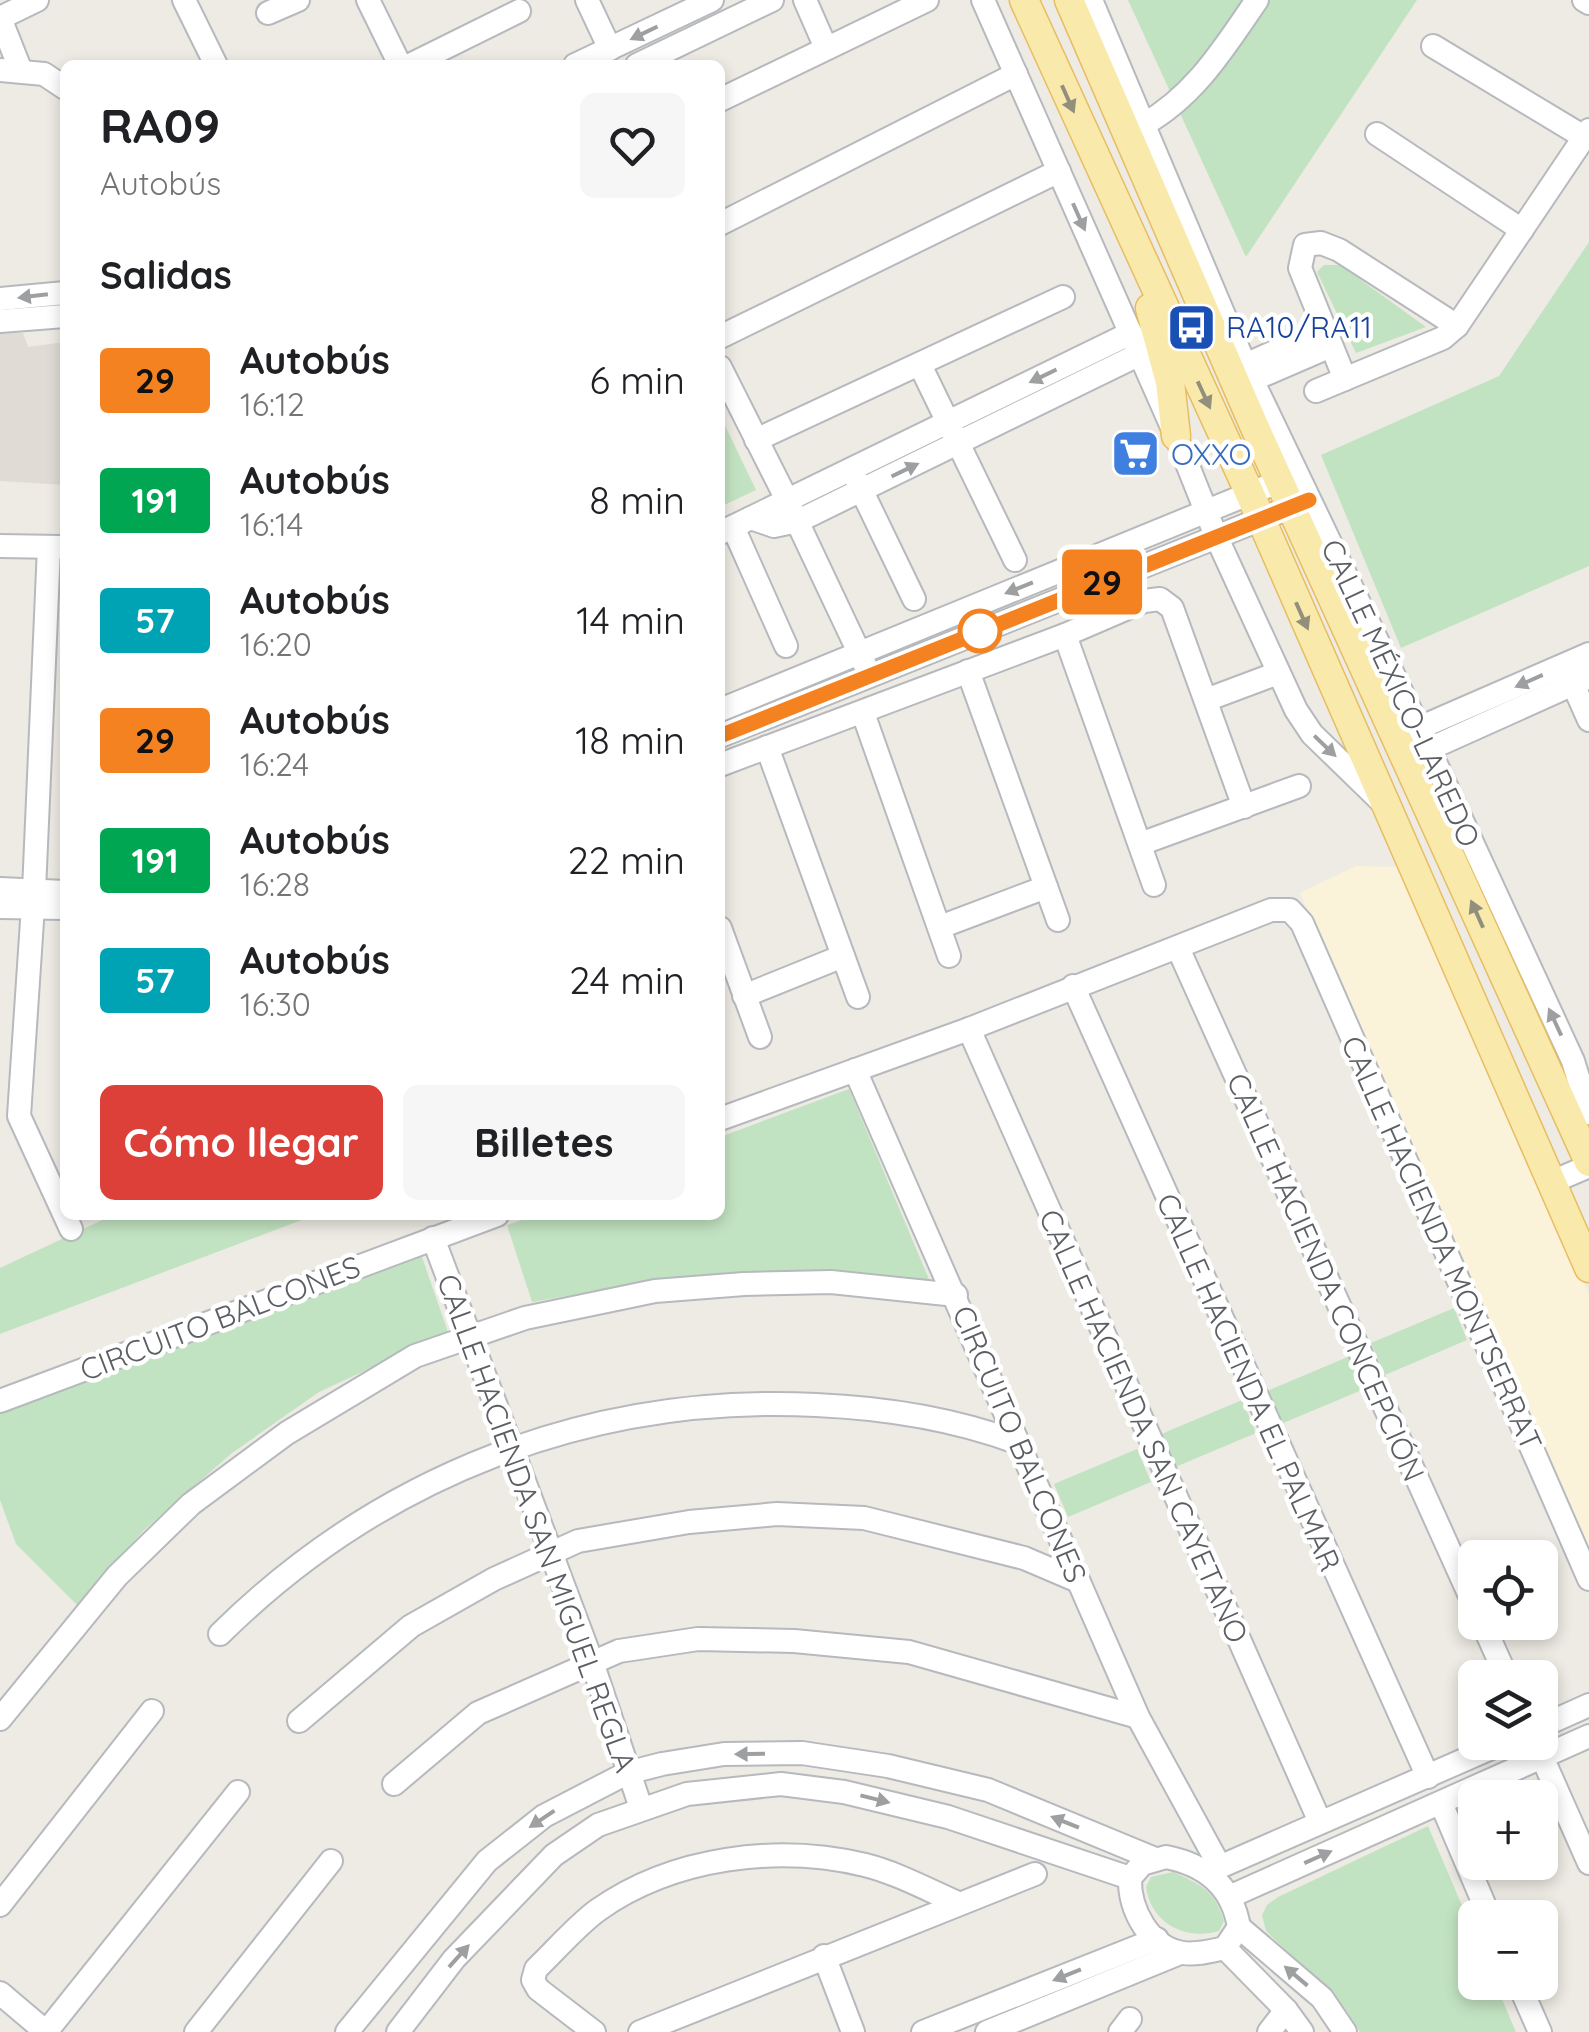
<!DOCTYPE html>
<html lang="es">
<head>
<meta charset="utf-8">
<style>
	:root { --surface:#fff; --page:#f6f6f6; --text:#202124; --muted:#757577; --accent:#dd4039 }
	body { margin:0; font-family:Quicksand,sans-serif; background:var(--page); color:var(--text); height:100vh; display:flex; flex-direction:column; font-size:38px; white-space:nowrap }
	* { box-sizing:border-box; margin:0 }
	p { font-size:32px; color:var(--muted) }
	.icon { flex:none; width:55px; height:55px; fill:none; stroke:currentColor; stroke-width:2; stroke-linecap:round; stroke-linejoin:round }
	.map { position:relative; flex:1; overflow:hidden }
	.sheet { position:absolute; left:60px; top:60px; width:665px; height:1160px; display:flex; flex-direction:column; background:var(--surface); border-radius:15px; box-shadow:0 5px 15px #0003 }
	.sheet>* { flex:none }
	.badge { padding:0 20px; border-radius:8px; font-size:35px; line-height:65px }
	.controls { position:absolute; left:1458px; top:1540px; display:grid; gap:20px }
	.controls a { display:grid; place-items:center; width:100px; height:100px; border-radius:15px; background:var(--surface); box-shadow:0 5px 15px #0003; font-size:50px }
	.map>.badge { position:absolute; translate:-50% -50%; box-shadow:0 0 0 5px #fff }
	h2 { padding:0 40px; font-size:38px; line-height:90px }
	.round { display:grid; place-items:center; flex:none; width:105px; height:105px; border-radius:15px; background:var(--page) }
	.overview { display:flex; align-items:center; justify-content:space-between; height:170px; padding:0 40px }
	h1 { font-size:48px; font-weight:700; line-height:75px }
	.primary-button { display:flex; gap:20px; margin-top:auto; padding:20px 40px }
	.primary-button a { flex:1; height:115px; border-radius:15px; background:var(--accent); color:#fff; font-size:40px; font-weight:700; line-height:115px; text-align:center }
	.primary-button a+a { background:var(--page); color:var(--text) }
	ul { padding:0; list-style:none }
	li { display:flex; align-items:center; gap:30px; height:120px; padding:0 40px }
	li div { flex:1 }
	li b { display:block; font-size:38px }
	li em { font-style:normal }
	li .badge { min-width:110px; font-weight:700; text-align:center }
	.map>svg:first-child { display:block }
	.commercial { fill:#fbf2da }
	.education { fill:#e0dcd5 }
	.green { fill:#c2e3c1 }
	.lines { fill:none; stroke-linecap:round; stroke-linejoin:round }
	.minor-casing { stroke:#b6b9bd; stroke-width:26 }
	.major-casing { stroke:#e8bd62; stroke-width:31 }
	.minor { stroke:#fff; stroke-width:22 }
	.major { stroke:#f9eaac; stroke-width:28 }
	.oneway { fill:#9d9fa1 }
	.oneway2 { fill:#92907d }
	.line-casing { stroke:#fff; stroke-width:22 }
	.line { stroke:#f58220; stroke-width:15 }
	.stop-dot { fill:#fff; stroke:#f58220; stroke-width:5 }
	.labels { text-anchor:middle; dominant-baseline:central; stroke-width:9; stroke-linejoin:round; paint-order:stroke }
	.transit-label { font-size:30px; fill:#164399; stroke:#fff; text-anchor:start }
	.shop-label { font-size:30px; fill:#366cbe; stroke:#fff; text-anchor:start }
	.street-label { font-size:30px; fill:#5b5f63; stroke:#fff }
</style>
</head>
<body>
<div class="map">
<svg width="1589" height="2032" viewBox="0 0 1589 2032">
	<rect width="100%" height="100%" fill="#edebe3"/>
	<!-- commercial -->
	<path class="commercial" d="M1356,866L1400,867L1589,1294V1555L1300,893Z"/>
	<!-- education -->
	<path class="education" d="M0,333H23L28,347L65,342V485L0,481Z"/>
	<!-- green -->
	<g class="green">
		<path d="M1128,0H1417L1246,257Z"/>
		<path d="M1589,242V566L1401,648L1321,455L1499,376Z"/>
		<path d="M1324,265H1340L1426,327L1356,353L1317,272Z"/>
		<path d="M720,415L756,490L720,507Z"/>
		<path d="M849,1089L931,1284C798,1256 664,1279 532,1302L507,1225L536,1215H720V1137Z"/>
		<path d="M113,1215H315L0,1334V1268Z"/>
		<path d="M422,1257L448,1332L319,1392L232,1453L143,1531L78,1606L16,1544L0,1500V1414Z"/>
		<path d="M1454,1308L1467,1340L1385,1375L1371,1343Z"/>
		<path d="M1350,1356L1364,1389L1281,1424L1267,1391Z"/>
		<path d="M1242,1400L1256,1433L1173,1468L1159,1435Z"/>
		<path d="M1137,1449L1151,1482L1068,1517L1054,1484Z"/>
		<path d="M1428,1826L1475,1936V1982L1495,1983L1516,2032H1360L1344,2007L1266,1931L1262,1915L1267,1905L1278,1897Z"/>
		<path d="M1173,1872C1201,1885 1214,1889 1224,1921L1219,1931C1185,1941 1151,1923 1146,1887L1151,1877Z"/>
	</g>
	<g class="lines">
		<defs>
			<g id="minor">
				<path d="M184,0L216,65"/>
				<path d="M368,0L400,65"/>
				<path d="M587,0L610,49"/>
				<path d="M805,0L826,48"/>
				<path d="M983,0L1176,436L1216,536L1296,710L1312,734L1381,801"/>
				<path d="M1091,0L1245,365L1429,749L1573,1061L1589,1113"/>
				<path d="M1584,0L1589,3"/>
				<path d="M268,13L298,0"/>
				<path d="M0,18L21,71"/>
				<path d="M0,18L37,0"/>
				<path d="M1433,46L1584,137"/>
				<path d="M410,65L519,11"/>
				<path d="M575,65L712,0"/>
				<path d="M637,65L772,0"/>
				<path d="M0,70L44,74L65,88"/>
				<path d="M720,100L927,0"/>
				<path d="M1143,125C1195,96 1224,48 1257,0"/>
				<path d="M1377,134L1522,230"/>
				<path d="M720,224L1016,74"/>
				<path d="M0,299L65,293"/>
				<path d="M0,321L65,316"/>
				<path d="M720,337L1059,171"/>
				<path d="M920,365L1015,560"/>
				<path d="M1245,365L1324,330"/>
				<path d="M720,367L787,500L865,665"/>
				<path d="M1345,379L1300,268L1305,245L1321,243L1339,250L1457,326"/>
				<path d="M1252,380L1331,346"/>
				<path d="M1316,391L1443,338L1457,326L1589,130"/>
				<path d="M756,440L1063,297"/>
				<path d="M857,481L914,599"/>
				<path d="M751,518L774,526L798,521L1140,354"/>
				<path d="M733,527L786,646"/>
				<path d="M720,533L1131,333"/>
				<path d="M0,546L61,547"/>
				<path d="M49,547L34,891L19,1116L71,1229"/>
				<path d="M1065,635L1154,885"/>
				<path d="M968,671L1058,920"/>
				<path d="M1573,684L1589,720"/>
				<path d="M1206,700L1278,673"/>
				<path d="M720,710L1295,475"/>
				<path d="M863,713L949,956"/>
				<path d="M1419,728L1589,654"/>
				<path d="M720,736L1306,501"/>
				<path d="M767,747L858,997"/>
				<path d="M1429,749L1589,677"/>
				<path d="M720,765L1065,635L1144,601L1160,599L1172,608L1244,807"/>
				<path d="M1140,844L1299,786"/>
				<path d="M0,889L65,892"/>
				<path d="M0,907L65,908"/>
				<path d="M940,927L1046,887"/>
				<path d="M720,928L760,1037"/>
				<path d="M1178,948L1475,1607"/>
				<path d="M1073,986L1428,1777"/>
				<path d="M744,996L843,956"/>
				<path d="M969,1029L1320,1822"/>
				<path d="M855,1070L1138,1717L1220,1867"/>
				<path d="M720,1119L969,1029L1271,910H1290L1302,923L1589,1579"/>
				<path d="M1552,1182L1589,1166"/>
				<path d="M433,1238L592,1662L641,1808"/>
				<path d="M0,1401L497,1215"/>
				<path d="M1482,1622L1507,1678"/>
				<path d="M220,1634C381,1475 591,1394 816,1405C885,1408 951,1418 1016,1442"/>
				<path d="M0,1719L117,1576L191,1504L287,1433L415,1356L525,1318L655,1291L744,1284L831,1282L956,1295"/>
				<path d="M299,1721L411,1626L494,1579L578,1541L689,1522L777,1514L864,1518L1024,1558L1078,1581"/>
				<path d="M1540,1727L1589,1705"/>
				<path d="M1542,1757L1589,1863"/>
				<path d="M394,1784L478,1713L619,1651L698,1639L794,1641L909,1652L1138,1717"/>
				<path d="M1441,1803L1490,1918"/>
				<path d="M1166,1857C1206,1865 1232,1886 1239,1927L1225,1948C1211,1951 1197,1955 1183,1953C1149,1948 1129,1909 1130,1878L1142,1864Z"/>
				<path d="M1208,1872L1505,1742"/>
				<path d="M1229,1897L1589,1736"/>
				<path d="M0,1905L152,1711"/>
				<path d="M1239,1927L1322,1998L1345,2032"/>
				<path d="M1225,1948L1286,2010L1302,2032"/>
				<path d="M824,1956L853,2032"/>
				<path d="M1518,1982L1540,2032"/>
				<path d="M0,1993L46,2032"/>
				<path d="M46,2032L238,1792"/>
				<path d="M196,2032L331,1861"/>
				<path d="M347,2032L487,1861L544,1816L627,1773L662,1764L724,1754L802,1753L888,1766L988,1790L1155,1859"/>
				<path d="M398,2032L454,1959L554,1855L598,1825L687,1794L781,1784L844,1792L948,1817L1130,1878"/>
				<path d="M594,2032L538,1989L533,1980L536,1969C556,1950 576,1926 598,1910C673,1857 777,1844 865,1865C897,1873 928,1890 958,1903"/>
				<path d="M640,2032L1035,1874"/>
				<path d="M923,2032L1157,1939"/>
				<path d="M987,2032L1180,1953"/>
				<path d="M1120,2032L1130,2019"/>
				<path d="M1269,2032L1286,2010"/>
			</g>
			<g id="major">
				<path d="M1024,0L1250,494L1589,1268"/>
				<path d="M1069,0L1256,430L1589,1162"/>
				<path d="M1150,308L1170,382L1176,436"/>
			</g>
		</defs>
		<!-- minor casing -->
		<use href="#minor" class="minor-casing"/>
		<!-- major casing -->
		<use href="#major" class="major-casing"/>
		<!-- minor -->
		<use href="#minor" class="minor"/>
		<!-- major -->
		<use href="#major" class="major"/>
	</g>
	<!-- one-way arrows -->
	<defs><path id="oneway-solid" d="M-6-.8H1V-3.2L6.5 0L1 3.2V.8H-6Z" transform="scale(2.5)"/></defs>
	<g class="oneway">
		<use href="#oneway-solid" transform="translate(644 33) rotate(154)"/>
		<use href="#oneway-solid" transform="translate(1079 217) rotate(66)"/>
		<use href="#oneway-solid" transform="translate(33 296) rotate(173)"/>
		<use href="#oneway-solid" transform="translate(1043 376) rotate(154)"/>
		<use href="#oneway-solid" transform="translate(905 470) rotate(-26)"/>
		<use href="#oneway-solid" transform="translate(1019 588) rotate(158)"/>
		<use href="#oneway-solid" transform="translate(1529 681) rotate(156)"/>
		<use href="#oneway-solid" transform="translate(1325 746) rotate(44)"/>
		<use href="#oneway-solid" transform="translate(1555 1022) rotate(-115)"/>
		<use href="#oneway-solid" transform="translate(750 1754) rotate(179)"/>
		<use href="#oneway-solid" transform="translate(875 1799) rotate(14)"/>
		<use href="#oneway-solid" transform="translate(542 1819) rotate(146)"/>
		<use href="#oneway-solid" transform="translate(1065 1822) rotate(-158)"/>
		<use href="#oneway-solid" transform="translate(1318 1857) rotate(-24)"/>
		<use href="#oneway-solid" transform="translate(459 1956) rotate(-48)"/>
		<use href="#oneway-solid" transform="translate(1067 1975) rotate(158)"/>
		<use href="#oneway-solid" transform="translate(1296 1976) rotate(-140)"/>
	</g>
	<g class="oneway2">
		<use href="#oneway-solid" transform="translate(1068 99) rotate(66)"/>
		<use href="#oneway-solid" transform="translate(1204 395) rotate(65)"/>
		<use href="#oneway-solid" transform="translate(1302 616) rotate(66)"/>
		<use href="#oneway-solid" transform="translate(1477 914) rotate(-114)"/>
	</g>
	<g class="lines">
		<defs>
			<path id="line" d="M720,736L1309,500"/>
		</defs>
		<!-- line casing -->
		<use href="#line" class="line-casing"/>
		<!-- line -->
		<use href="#line" class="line"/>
	</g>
	<!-- icons -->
	<defs>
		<symbol id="bus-square" viewBox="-11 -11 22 22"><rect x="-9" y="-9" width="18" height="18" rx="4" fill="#1a4fb4" stroke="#fff"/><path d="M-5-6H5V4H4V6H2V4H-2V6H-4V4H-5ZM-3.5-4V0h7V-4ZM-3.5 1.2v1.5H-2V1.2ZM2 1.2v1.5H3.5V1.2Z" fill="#fff"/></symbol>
		<symbol id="supermarket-square" viewBox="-11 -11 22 22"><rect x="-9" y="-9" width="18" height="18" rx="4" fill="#3f7fe0" stroke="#fff"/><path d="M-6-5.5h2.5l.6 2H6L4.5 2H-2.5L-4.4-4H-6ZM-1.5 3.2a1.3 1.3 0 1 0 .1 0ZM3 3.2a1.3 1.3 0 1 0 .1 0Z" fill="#fff"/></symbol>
	</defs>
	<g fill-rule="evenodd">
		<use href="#bus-square" x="1164" y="300" width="55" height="55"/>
		<use href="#supermarket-square" x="1108" y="426" width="55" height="55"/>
	</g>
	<!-- markers -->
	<circle class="stop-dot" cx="980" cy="631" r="20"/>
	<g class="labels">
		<!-- transit labels -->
		<g class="transit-label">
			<text x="1226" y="327">RA10/RA11</text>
		</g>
		<!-- shop labels -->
		<g class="shop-label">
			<text x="1171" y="454">OXXO</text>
		</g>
		<!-- street labels -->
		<g class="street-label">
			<text transform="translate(1401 693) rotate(65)">CALLE MÉXICO-LAREDO</text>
			<text transform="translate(1442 1243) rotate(66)">CALLE HACIENDA MONTSERRAT</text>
			<text transform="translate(1326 1277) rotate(66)">CALLE HACIENDA CONCEPCIÓN</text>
			<text transform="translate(220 1318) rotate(-21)">CIRCUITO BALCONES</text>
			<text transform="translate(1249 1382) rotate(66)">CALLE HACIENDA EL PALMAR</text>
			<text transform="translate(1144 1426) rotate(66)">CALLE HACIENDA SAN CAYETANO</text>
			<text transform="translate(1020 1444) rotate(67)">CIRCUITO BALCONES</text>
			<text transform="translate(537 1523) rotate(70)">CALLE HACIENDA SAN MIGUEL REGLA</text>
		</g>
	</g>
</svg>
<div class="controls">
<a><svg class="icon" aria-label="locate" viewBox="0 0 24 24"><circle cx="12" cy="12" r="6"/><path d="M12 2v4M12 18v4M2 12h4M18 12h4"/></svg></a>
<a><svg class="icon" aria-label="layers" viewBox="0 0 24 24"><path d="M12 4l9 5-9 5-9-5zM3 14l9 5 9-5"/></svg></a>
<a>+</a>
<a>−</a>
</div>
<b class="badge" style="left:1102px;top:582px;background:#f58220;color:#111">29</b>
<section class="sheet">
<div class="overview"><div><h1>RA09</h1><p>Autobús</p></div><a class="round"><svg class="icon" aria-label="heart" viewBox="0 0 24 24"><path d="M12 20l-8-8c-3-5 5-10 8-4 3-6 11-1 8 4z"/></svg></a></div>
<h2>Salidas</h2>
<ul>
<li><span class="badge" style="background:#f58220;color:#111">29</span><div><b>Autobús</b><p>16:12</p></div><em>6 min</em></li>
<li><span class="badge" style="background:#00a651;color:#fff">191</span><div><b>Autobús</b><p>16:14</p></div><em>8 min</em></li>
<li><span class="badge" style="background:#00a3b4;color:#fff">57</span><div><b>Autobús</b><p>16:20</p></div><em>14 min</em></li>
<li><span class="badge" style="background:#f58220;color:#111">29</span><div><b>Autobús</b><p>16:24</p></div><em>18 min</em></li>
<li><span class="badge" style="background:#00a651;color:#fff">191</span><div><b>Autobús</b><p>16:28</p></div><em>22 min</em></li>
<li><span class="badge" style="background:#00a3b4;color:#fff">57</span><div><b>Autobús</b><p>16:30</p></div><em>24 min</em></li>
</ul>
<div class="primary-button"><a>Cómo llegar</a><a>Billetes</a></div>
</section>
</div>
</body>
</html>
